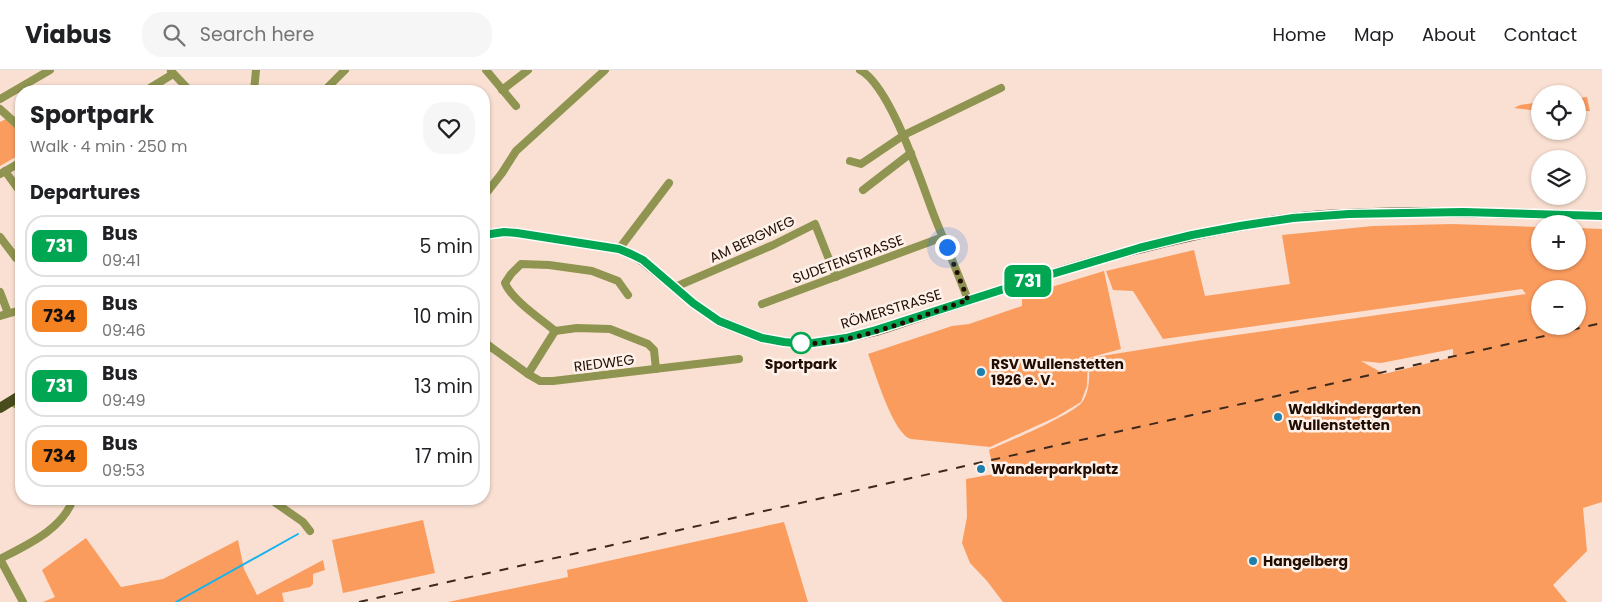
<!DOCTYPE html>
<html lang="en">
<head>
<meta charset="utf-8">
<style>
	:root { --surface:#fff; --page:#f6f6f6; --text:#202124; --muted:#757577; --line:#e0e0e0 }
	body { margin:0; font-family:Poppins,sans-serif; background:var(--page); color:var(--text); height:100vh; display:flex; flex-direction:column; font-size:19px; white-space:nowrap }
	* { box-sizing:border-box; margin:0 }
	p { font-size:16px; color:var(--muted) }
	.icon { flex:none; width:28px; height:28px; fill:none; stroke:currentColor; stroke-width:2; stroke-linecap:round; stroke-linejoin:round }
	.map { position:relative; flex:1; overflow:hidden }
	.drawer { position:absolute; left:15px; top:15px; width:475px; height:420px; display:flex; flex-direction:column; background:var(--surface); border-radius:20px; box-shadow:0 1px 4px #0004 }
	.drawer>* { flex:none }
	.badge { padding:0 10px; border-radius:8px; font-size:18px; line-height:32px }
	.buttons { position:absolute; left:1531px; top:15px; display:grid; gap:10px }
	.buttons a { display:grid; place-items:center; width:55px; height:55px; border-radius:50%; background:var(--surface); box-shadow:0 1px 4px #0004; font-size:25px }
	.you { position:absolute; width:25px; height:25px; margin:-12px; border:4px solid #fff; border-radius:50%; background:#1a73e8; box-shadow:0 0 0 8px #1a73e833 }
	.map>.badge { position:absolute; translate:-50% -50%; box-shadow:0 0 0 2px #fff }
	h2 { padding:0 15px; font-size:19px; line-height:45px }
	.round { display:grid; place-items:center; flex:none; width:52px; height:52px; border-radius:20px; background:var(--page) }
	.overview { display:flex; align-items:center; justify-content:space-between; height:85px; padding:0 15px }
	h1 { font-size:24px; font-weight:700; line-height:38px }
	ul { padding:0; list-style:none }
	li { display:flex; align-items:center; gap:15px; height:62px; margin:0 10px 8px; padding:0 5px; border:2px solid var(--line); border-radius:20px }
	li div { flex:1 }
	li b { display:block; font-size:19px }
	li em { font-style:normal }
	li .badge { min-width:55px; font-weight:700; text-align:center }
	header { display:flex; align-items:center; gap:30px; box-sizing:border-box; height:70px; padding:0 25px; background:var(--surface); border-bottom:1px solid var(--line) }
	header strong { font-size:24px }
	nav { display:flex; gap:28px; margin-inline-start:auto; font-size:18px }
	.search { width:350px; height:45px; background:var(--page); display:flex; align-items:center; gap:12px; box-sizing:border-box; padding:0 18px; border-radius:20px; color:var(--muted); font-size:19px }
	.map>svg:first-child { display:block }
	.green { fill:#fb9c5f; fill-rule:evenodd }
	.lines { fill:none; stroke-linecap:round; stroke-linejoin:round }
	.stream { stroke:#14b2ee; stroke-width:2 }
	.minor { stroke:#8f9450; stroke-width:8 }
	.major { stroke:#494c1b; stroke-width:10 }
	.rail { stroke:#3d281c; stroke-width:2; stroke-dasharray:9 9; stroke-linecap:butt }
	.line-casing { stroke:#fff; stroke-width:11 }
	.line { stroke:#00a651; stroke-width:8 }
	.walk { stroke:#220d02; stroke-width:5; stroke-dasharray:0 9 }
	.stop-dot { fill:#fff; stroke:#00a651; stroke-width:2.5 }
	.poi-dot { fill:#1b80ab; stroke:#fdf1e9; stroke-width:2 }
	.labels { text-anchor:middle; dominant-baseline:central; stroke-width:5; stroke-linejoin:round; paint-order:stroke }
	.street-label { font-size:14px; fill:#220d02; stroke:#fdf1e9 }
	.stop-label { font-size:14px; font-weight:bold; fill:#220d02; stroke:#fdf1e9 }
	.poi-label { font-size:14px; font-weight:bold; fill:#220d02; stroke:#fdf1e9; text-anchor:start }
</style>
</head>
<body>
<header>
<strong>Viabus</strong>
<div class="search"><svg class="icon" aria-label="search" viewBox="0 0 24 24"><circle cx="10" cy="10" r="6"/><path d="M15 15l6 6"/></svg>Search here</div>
<nav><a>Home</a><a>Map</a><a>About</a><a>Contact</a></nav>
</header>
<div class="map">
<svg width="1602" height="532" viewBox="0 0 1602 532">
	<rect width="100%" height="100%" fill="#fae0d2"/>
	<!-- green -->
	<g class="green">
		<path d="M1587,27L1590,41H1578V28Z"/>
		<path d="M1540,32V41L1514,38L1520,35Z"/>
		<path d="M8,48L21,59V84L0,96V52Z"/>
		<path d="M1452,154L1540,157V191H1578V158L1602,159V432L1583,438L1587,481L1553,515L1567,532H1003L987,511L970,493L962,473L967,447L966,409L994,404L989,380C1007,372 1075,344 1083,331C1091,318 1089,302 1089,288L1208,269L1526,224L1522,219L1163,269L1133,221L1113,220L1106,201L1194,180L1205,226L1290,214L1282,165L1373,156ZM1540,219H1578V256H1540ZM1453,279V287L1384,304L1361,291L1381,293Z"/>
		<path d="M1104,201L1121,279L1088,288L1087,316L1081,332L1056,347L990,377L911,369C893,364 875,302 868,284L952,256L969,254L1022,236V226Z"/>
		<path d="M423,450L435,503L343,523L332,470Z"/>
		<path d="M784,452L808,532H448L568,507L567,500Z"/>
		<path d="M86,468L121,517L163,509L238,470L244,499L257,525L323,490L325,500L313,504V514L310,517L282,523L284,532H43L55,527L42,500Z"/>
	</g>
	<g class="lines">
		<!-- stream -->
		<path class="stream" d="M176,532L298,464"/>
		<!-- minor -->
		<g class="minor">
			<path d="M486,0L516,36"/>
			<path d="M860,0C891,16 922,115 935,148C946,176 958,203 968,230"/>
			<path d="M171,1L190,21"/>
			<path d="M502,20L528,0"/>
			<path d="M145,21L173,4"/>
			<path d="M254,21L256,0"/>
			<path d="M324,21L345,0"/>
			<path d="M0,29L50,0"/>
			<path d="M0,39L21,58"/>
			<path d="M850,91L861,94L904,65L1001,18"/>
			<path d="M5,101L21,123"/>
			<path d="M0,104L21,92"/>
			<path d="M863,120L911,83"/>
			<path d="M484,126L502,103L516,81L605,0"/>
			<path d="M0,167L16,188"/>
			<path d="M619,179L669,113"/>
			<path d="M675,217L773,175L815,154L836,207"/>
			<path d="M0,222L8,243"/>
			<path d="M628,225L618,211L592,201L549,195L521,194L511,204L505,213C512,230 541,249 555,261L577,258L610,259L648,274L654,280L656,299"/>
			<path d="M762,234L943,167"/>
			<path d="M0,246L21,240"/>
			<path d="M484,272L528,304L540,311H553L739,289"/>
			<path d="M528,304L555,261"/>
			<path d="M12,332L21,337"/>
			<path d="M270,429L303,452L310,461"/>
			<path d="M0,489C27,475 63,459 73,429"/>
			<path d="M0,489L23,532"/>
		</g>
		<!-- major -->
		<g class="major">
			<path d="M484,165L504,162L517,163L619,179L631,184L643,191L693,233L719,251L762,268L784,272L806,274L846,268L876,261C1013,216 1148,167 1292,148C1330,143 1370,143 1409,142C1473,142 1538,144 1602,146"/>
			<path d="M0,338L21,325"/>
		</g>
		<!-- rail -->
		<path class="rail" d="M359,532L1602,253"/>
	</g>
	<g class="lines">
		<defs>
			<path id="line" d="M484,165L504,162L517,163L619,179L631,184L643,190L693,233L719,251L762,268L784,272L806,274L846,268L876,260L1032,210L1139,178L1192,165L1240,156L1293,148L1349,144L1463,142L1602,146"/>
		</defs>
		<!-- line casing -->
		<use href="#line" class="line-casing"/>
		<!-- line -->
		<use href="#line" class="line"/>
		<!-- walk -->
		<path class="walk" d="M801,273H799C849,277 919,246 968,230L947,177"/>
	</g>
	<!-- markers -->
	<circle class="stop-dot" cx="801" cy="273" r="10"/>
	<g class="poi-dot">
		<circle cx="981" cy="302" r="5"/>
		<circle cx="1278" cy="347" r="5"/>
		<circle cx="981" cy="399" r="5"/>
		<circle cx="1253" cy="491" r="5"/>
	</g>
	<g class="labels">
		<!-- street labels -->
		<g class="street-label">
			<text transform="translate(752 169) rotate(-25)">AM BERGWEG</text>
			<text transform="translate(848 189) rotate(-20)">SUDETENSTRASSE</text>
			<text transform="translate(891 239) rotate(-17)">RÖMERSTRASSE</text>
			<text transform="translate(604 293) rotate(-7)">RIEDWEG</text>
		</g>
		<!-- stop labels -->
		<g class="stop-label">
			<text x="801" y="294">Sportpark</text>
		</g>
		<!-- poi labels -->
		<g class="poi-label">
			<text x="991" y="294">RSV Wullenstetten<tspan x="991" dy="16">1926 e. V.</tspan></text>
			<text x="1288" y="339">Waldkindergarten<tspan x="1288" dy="16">Wullenstetten</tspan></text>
			<text x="991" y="399">Wanderparkplatz</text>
			<text x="1263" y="491">Hangelberg</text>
		</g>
	</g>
</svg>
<div class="buttons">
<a><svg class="icon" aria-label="locate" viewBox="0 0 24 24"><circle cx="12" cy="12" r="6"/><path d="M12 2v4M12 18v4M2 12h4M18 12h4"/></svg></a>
<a><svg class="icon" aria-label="layers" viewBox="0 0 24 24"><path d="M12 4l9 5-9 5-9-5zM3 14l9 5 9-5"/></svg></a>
<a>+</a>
<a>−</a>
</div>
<div class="you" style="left:947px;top:177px"></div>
<b class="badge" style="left:1028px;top:211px;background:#00a651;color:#fff">731</b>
<section class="drawer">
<div class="overview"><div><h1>Sportpark</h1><p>Walk · 4 min · 250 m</p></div><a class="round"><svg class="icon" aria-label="heart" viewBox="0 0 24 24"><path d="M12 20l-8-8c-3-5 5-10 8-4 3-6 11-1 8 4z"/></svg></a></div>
<h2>Departures</h2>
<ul>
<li><span class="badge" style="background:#00a651;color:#fff">731</span><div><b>Bus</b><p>09:41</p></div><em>5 min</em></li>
<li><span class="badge" style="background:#f58220;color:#111">734</span><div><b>Bus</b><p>09:46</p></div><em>10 min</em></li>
<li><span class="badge" style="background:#00a651;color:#fff">731</span><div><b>Bus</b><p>09:49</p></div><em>13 min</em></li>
<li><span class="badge" style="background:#f58220;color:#111">734</span><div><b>Bus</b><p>09:53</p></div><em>17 min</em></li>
</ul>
</section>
</div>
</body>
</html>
